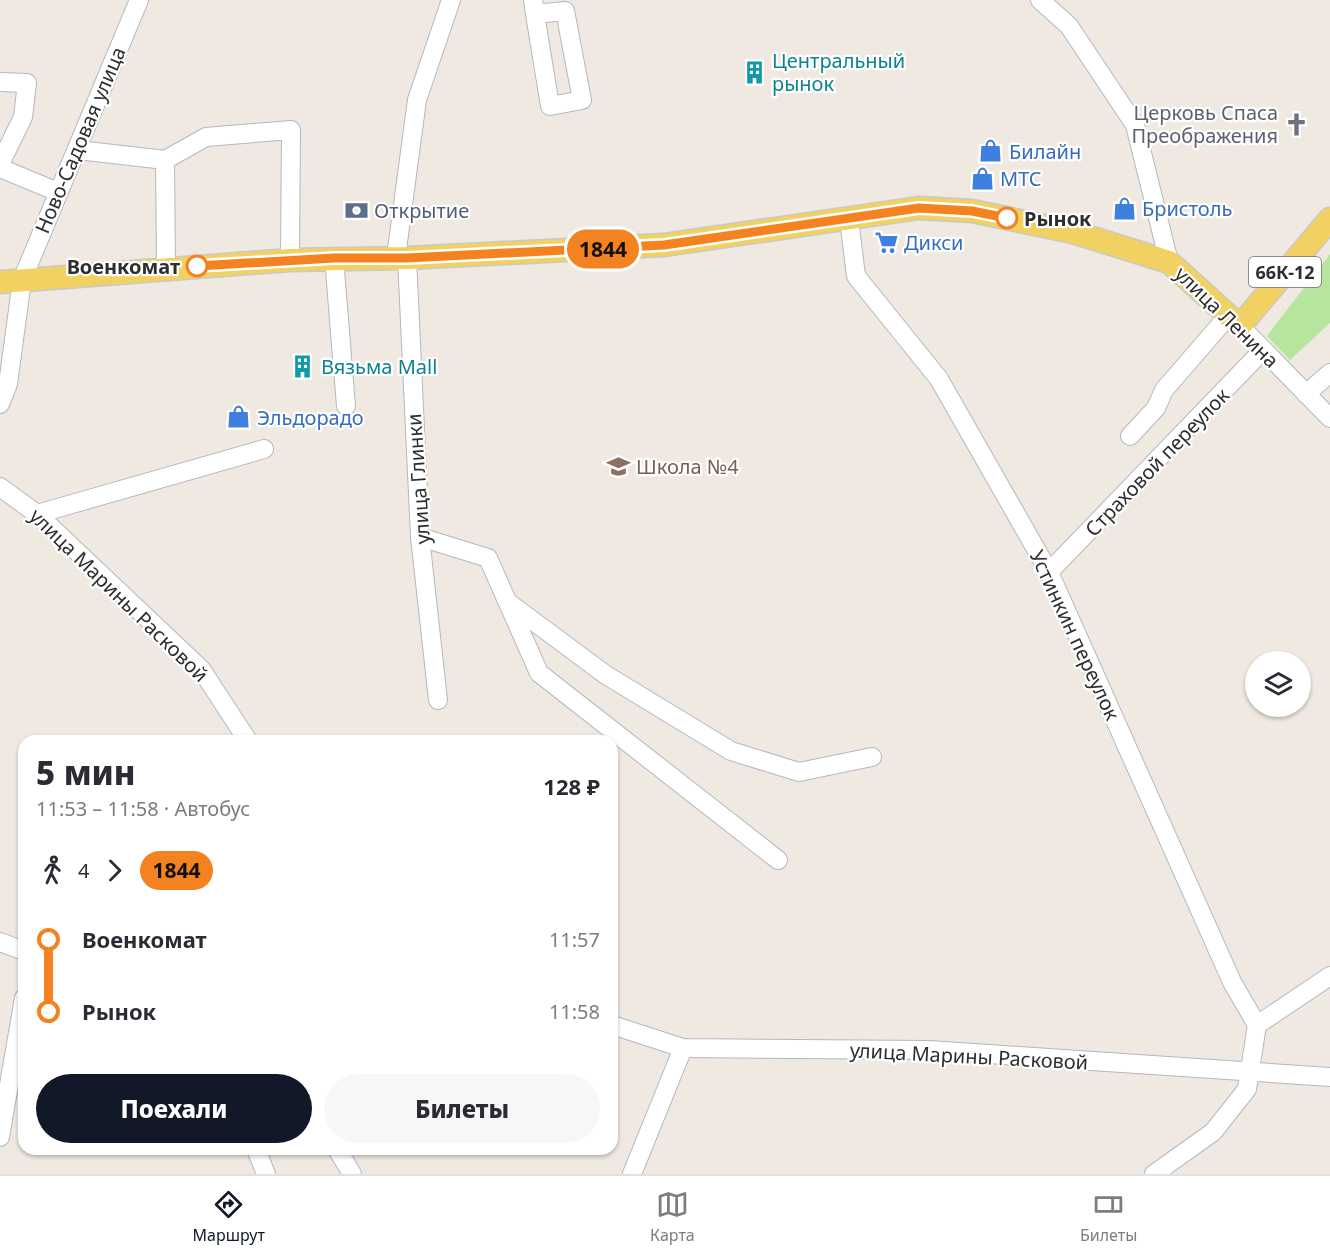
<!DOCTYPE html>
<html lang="ru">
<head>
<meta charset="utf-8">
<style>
	:root { --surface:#fff; --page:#f7f7f7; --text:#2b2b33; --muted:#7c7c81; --line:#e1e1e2; --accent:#111827 }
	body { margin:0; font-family:"Noto Sans",sans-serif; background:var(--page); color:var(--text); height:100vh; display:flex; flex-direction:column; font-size:22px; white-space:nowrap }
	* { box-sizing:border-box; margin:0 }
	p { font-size:20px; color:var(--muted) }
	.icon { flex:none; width:33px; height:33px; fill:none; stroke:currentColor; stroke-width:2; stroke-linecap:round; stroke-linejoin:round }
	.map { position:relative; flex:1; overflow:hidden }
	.side { position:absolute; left:18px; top:735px; width:600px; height:420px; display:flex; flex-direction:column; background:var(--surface); border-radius:18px; box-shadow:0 2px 4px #0004 }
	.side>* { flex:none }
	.badge { padding:0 12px; border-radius:20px; font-size:21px; line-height:39px }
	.tools { position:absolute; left:1245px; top:651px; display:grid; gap:12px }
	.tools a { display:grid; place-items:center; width:66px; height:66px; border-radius:50%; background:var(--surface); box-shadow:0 2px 4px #0004; font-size:30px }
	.map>.badge { position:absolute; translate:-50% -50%; box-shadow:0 0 0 3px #fff }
	.legs { display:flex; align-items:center; gap:9px; height:66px; padding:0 18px; font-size:20px }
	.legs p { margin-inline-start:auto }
	.headline { display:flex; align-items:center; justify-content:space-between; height:102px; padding:0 18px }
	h1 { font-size:33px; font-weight:800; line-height:45px }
	.cta { display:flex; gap:12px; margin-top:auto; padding:12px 18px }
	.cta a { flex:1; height:69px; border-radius:36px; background:var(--accent); color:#fff; font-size:24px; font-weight:800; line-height:69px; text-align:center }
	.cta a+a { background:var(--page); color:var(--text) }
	ul { padding:0 18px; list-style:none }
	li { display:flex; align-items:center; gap:21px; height:72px; font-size:22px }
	li i { display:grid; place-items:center; width:9px; height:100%; margin:0 8px; background:currentColor }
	li i::after { content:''; width:15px; height:15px; margin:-8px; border:4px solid; border-radius:50%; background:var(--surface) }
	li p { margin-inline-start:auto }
	li:first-child i { background:linear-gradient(#0000 50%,currentColor 0) }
	li:last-child i { background:linear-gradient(currentColor 50%,#0000 0) }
	.menu { display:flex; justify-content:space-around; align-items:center; height:84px; border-top:2px solid var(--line); background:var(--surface); font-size:16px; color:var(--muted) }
	.menu a { display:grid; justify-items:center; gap:3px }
	.menu .on { color:var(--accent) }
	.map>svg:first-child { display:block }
	.green { fill:#b6e59e }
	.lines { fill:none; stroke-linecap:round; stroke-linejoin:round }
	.minor-casing { stroke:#b4b7c1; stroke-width:20 }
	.major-casing { stroke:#c9c9c9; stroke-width:25 }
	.minor { stroke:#fff; stroke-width:18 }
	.major { stroke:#f2d163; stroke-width:22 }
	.line-1-casing { stroke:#fff; stroke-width:14 }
	.line-1 { stroke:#f58220; stroke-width:9 }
	.stop-1-dot { fill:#fff; stroke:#f58220; stroke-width:3 }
	.labels { text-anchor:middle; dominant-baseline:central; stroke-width:4.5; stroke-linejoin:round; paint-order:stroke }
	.shield { fill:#fff; stroke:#6d6d6d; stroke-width:1.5 }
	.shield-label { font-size:18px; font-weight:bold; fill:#2e2e2e }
	.culture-label { font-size:20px; fill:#0d838f; stroke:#fff; text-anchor:start }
	.worship-label { font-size:20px; fill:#5b616d; stroke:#fff; text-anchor:end }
	.street-label { font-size:20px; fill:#2e2e2e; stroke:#fff }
	.shop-label { font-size:20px; fill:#366cbe; stroke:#fff; text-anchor:start }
	.service-label { font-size:20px; fill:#4e5e75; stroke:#fff; text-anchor:start }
	.stop-label { font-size:20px; font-weight:bold; fill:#2e2e2e; stroke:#fff; text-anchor:start }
	.education-label { font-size:20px; fill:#785e54; stroke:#fff; text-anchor:start }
</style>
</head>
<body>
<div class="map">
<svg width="1330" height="1174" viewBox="0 0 1330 1174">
	<rect width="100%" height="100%" fill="#efe9e1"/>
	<!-- green -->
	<path class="green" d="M1330,254V323L1290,360L1267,336Z"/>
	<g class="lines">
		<defs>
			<g id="minor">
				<path d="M533,0L535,14L550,106L582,100L565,11L535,14"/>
				<path d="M1040,0L1069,26L1135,125L1169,262"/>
				<path d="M0,82L27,83L23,117L0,164"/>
				<path d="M78,150L165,160L206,137L291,130L290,260"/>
				<path d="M165,160L166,268"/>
				<path d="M0,168L58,192"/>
				<path d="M849,219L856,276L939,379L1049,572L1232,982L1257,1025L1247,1089L1213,1132L1154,1174"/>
				<path d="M396,257L417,100L451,0"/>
				<path d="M334,258L346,406"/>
				<path d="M407,258L420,537L438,700"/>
				<path d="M1240,326L1330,418"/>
				<path d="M1306,394L1330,373"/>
				<path d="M0,404L8,384L22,280L139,0"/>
				<path d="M1130,436L1156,408L1164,390L1228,316"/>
				<path d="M0,487L37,514L201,669L248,741"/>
				<path d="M37,514L264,449"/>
				<path d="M420,537L488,558L539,673L778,860"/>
				<path d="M1049,572L1263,350"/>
				<path d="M509,603L606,675L731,751L799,772L872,757"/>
				<path d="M0,942L24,951"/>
				<path d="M612,1025L683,1048L929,1050L1330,1077"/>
				<path d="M1257,1025L1330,976"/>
				<path d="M0,1137L24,998"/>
				<path d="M256,1149L266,1174"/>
				<path d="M337,1149L352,1174"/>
				<path d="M632,1174L683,1048"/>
			</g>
			<path id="major" d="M0,282L290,260L407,258L664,245L919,208L972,211L1073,232L1169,262L1240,326L1330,219"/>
		</defs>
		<!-- minor casing -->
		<use href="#minor" class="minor-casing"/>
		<!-- major casing -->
		<use href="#major" class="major-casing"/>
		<!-- minor -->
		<use href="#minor" class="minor"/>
		<!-- major -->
		<use href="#major" class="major"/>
	</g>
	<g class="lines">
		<defs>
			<path id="line-1" d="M197,266L334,258H407L664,245L919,208L972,211L1007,218"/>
		</defs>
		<!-- line-1 casing -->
		<use href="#line-1" class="line-1-casing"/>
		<!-- line-1 -->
		<use href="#line-1" class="line-1"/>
	</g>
	<!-- icons -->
	<defs>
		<symbol id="building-bare" viewBox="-9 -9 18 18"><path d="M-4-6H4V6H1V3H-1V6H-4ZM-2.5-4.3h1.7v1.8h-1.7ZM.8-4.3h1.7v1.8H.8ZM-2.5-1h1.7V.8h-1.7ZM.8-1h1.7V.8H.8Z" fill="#0f9aa8" stroke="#fff" stroke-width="2.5" paint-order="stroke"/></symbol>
		<symbol id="church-bare" viewBox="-9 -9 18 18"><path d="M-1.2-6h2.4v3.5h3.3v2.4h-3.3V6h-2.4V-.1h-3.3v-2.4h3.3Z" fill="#6b7280" stroke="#fff" stroke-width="2.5" paint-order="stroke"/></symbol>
		<symbol id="shop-bare" viewBox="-9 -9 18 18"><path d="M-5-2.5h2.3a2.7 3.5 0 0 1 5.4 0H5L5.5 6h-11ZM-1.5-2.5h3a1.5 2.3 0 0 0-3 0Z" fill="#3f7fe0" stroke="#fff" stroke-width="2.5" paint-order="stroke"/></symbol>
		<symbol id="bank-bare" viewBox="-9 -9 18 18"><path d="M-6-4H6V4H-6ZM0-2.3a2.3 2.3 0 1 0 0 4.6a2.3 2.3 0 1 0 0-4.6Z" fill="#5c6f8a" stroke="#fff" stroke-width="2.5" paint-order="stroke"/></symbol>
		<symbol id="supermarket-bare" viewBox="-9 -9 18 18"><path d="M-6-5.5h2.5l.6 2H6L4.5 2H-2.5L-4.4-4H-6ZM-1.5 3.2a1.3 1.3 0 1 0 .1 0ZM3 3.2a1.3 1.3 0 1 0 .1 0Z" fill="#3f7fe0" stroke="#fff" stroke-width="2.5" paint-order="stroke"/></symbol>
		<symbol id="school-bare" viewBox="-9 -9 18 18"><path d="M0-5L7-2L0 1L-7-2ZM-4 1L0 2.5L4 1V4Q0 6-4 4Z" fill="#8d6e63" stroke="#fff" stroke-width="2.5" paint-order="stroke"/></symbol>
	</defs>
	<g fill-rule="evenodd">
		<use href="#building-bare" x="738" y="56" width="33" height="33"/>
		<use href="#church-bare" x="1280" y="108" width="33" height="33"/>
		<use href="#shop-bare" x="974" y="134" width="33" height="33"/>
		<use href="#shop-bare" x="966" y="162" width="33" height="33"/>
		<use href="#shop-bare" x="1108" y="192" width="33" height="33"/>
		<use href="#bank-bare" x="340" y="194" width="33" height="33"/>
		<use href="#supermarket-bare" x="870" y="226" width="33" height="33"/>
		<use href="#building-bare" x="286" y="350" width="33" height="33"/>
		<use href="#shop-bare" x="222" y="400" width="33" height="33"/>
		<use href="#school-bare" x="602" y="450" width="33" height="33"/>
	</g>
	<!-- markers -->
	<g class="stop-1-dot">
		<circle cx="1007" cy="218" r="10"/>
		<circle cx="197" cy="266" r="10"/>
	</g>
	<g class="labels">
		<!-- shield labels -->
		<rect class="shield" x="1249" y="257" width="72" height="30" rx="4.5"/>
		<g class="shield-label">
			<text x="1285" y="272">66К-12</text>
		</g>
		<!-- culture labels -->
		<g class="culture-label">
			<text x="772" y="60">Центральный<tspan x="772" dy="23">рынок</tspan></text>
			<text x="321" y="366">Вязьма Mall</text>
		</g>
		<!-- worship labels -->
		<g class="worship-label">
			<text x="1278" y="112">Церковь Спаса<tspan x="1278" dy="23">Преображения</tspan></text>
		</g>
		<!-- street labels -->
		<g class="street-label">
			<text transform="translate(80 140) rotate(-67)">Ново-Садовая улица</text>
			<text transform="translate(1227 317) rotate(44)">улица Ленина</text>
			<text transform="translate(1157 462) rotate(-46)">Страховой переулок</text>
			<text transform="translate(418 479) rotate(-94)">улица Глинки</text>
			<text transform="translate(119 595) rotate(44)">улица Марины Расковой</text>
			<text transform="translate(1075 635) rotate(65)">Устинкин переулок</text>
			<text transform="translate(969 1056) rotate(3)">улица Марины Расковой</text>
		</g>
		<!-- shop labels -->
		<g class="shop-label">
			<text x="1009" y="151">Билайн</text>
			<text x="1000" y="178">МТС</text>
			<text x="1142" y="208">Бристоль</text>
			<text x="904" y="242">Дикси</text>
			<text x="257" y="417">Эльдорадо</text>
		</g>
		<!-- service labels -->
		<g class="service-label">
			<text x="374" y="210">Открытие</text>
		</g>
		<!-- stop labels -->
		<g class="stop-label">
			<text x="1024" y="218">Рынок</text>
			<text x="180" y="266" text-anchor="end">Военкомат</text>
		</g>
		<!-- education labels -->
		<g class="education-label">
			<text x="636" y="466">Школа №4</text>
		</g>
	</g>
</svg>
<div class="tools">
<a><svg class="icon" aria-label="layers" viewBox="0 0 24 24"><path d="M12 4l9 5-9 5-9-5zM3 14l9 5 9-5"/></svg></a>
</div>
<b class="badge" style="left:603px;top:249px;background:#f58220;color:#111">1844</b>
<section class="side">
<div class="headline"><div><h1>5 мин</h1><p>11:53 – 11:58 · Автобус</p></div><b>128 ₽</b></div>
<div class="legs"><svg class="icon" aria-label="walk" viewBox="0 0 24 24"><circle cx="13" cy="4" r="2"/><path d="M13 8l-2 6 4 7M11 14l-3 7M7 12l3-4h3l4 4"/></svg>4<svg class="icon" aria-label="forward" viewBox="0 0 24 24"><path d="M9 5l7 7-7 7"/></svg><b class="badge" style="background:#f58220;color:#111">1844</b></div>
<ul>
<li><i style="color:#f58220"></i><b>Военкомат</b><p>11:57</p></li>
<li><i style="color:#f58220"></i><b>Рынок</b><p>11:58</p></li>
</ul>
<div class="cta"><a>Поехали</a><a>Билеты</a></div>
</section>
</div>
<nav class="menu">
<a class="on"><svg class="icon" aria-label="directions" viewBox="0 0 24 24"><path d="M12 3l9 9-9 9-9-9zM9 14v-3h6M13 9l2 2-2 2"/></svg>Маршрут</a>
<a><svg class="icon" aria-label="map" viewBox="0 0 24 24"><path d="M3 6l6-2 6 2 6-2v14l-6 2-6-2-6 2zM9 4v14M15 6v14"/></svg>Карта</a>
<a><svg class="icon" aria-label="tickets" viewBox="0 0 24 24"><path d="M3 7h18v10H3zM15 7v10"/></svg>Билеты</a>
</nav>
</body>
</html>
